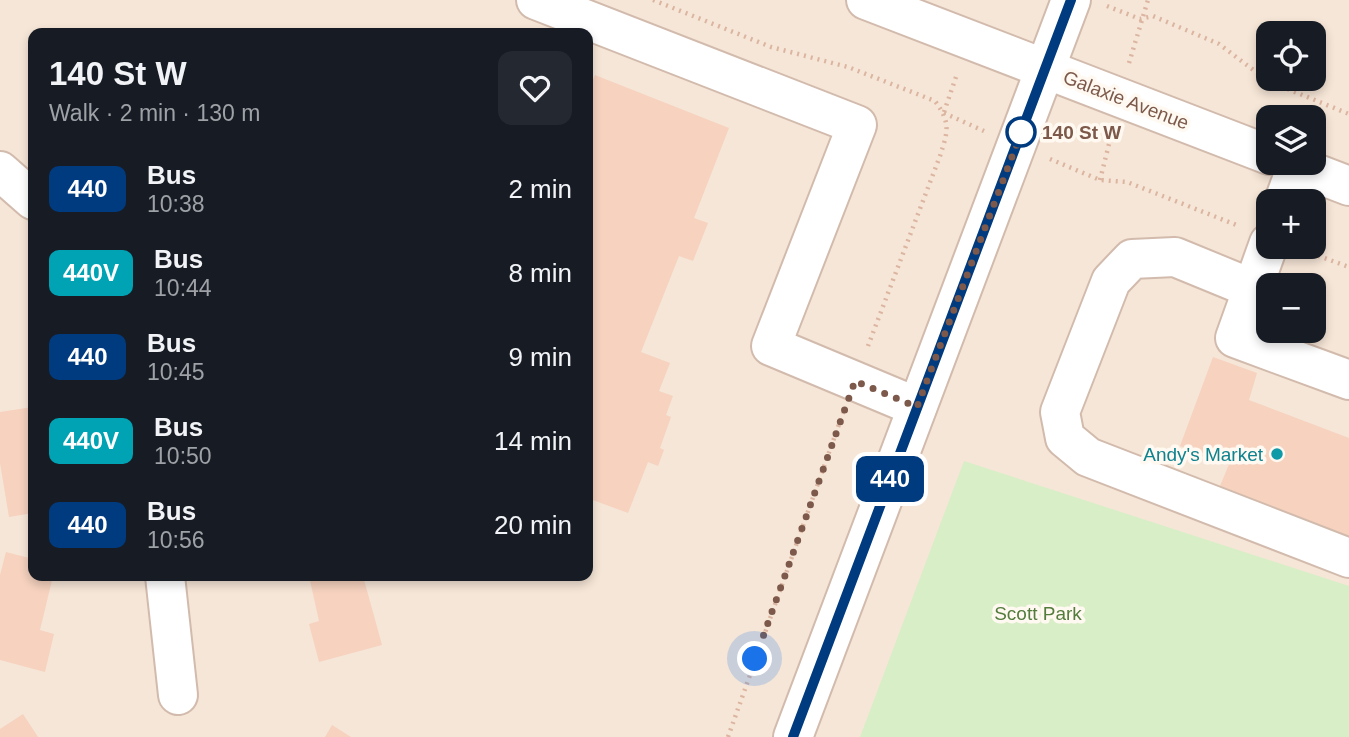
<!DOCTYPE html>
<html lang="en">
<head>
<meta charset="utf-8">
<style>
	:root { --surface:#171b24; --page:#242831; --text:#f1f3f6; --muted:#9ea1a6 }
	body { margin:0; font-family:Arial,sans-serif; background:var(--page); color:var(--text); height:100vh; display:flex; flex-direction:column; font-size:26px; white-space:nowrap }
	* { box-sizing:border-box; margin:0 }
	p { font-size:23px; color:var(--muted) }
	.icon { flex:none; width:38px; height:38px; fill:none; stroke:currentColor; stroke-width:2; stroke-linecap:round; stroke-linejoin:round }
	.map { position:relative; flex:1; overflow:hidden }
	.side { position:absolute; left:28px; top:28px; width:565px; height:553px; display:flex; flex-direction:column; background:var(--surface); border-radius:14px; box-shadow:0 4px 10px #0003 }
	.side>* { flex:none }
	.badge { padding:0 14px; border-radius:10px; font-size:24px; line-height:46px }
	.tools { position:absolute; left:1256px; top:21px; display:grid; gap:14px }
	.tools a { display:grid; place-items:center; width:70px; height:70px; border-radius:14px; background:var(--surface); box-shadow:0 4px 10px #0003; font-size:35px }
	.you { position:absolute; width:35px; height:35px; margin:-18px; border:5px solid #fff; border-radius:50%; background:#1a73e8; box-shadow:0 0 0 10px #1a73e833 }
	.map>.badge { position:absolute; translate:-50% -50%; box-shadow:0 0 0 4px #fff }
	.round { display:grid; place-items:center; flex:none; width:74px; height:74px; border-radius:14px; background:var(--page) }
	.overview { display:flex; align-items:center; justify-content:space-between; height:119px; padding:0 21px }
	h1 { font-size:33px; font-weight:800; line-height:52px }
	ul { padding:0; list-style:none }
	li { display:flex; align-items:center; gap:21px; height:84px; padding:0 21px }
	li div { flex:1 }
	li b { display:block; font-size:26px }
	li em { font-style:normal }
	li .badge { min-width:77px; font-weight:700; text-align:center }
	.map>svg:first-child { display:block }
	.residential { fill:#f6e6d7; fill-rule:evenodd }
	.green { fill:#d8eec6 }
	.building { fill:#f6d2bf }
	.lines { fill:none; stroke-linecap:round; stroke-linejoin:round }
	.minor-casing { stroke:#d2bbad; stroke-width:42 }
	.path { stroke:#dcb5a1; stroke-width:4.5; stroke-dasharray:2 5; stroke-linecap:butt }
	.minor { stroke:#fff; stroke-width:38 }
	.line-casing { stroke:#fff; stroke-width:16 }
	.line { stroke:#003b80; stroke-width:10 }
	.walk { stroke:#7c594a; stroke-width:7; stroke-dasharray:0 12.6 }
	.stop-dot { fill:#fff; stroke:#003b80; stroke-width:3.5 }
	.culture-dot { fill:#0f9aa8; stroke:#fff9f1; stroke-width:2.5 }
	.labels { text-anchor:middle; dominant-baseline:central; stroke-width:7; stroke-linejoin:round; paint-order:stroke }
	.street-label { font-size:19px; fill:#7c594a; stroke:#fff9f1 }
	.stop-label { font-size:19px; font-weight:bold; fill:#7c594a; stroke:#fff9f1; text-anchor:start }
	.culture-label { font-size:19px; fill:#0d838f; stroke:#fff9f1; text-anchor:end }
	.park-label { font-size:19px; fill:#537c3d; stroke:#fff9f1 }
</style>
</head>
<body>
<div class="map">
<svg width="1349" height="737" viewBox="0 0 1349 737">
	<rect width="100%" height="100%" fill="#fef5e9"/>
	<!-- residential -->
	<path class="residential" d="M0,0H1349V737H0ZM33,33H588V576H33ZM1269,33H1314V79H1269ZM1269,117H1314V163H1269ZM1269,201H1314V247H1269ZM1269,285H1314V331H1269Z"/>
	<!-- green -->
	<path class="green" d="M964,461L1349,586V737H860Z"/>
	<!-- building -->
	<g class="building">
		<path d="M595,75L729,128L694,218L708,223L693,261L679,256L641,352L670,363L659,391L673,396L666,415L671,417L660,448L664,450L658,466L648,462L628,513L590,499L588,504V92Z"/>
		<path d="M1213,357L1257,373L1249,400L1349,438V543L1217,493L1230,462L1180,446Z"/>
		<path d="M33,407V513L9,517L0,463V412Z"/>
		<path d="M6,552L33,559V576H53L40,630L54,634L45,672L0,660V575Z"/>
		<path d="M309,576H363L382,645L319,662L309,624L319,621Z"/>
		<path d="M23,714L38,737H0V729Z"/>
		<path d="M332,725L351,737H325Z"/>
	</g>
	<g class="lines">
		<defs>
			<g id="minor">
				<path d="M536,0L857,125L771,346L917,407"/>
				<path d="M866,0L1269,155"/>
				<path d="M1289,163L1349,186"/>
				<path d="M0,171L33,200"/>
				<path d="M1284,201L1297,166"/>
				<path d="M1269,243L1235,338L1349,380"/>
				<path d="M1253,289L1175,257L1132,259L1111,281L1060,412L1065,438L1088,457L1349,558"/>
				<path d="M165,576L178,695"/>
				<path d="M793,737L1071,0"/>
			</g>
		</defs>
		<!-- minor casing -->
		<use href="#minor" class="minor-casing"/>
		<!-- path -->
		<g class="path">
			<path d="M653,0L771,47L848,67L935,101C951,123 948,131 940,156L868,346"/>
			<path d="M1107,6L1140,19L1153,16L1219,44L1268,81L1349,114"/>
			<path d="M1129,63L1148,0"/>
			<path d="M944,112L957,74"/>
			<path d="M944,113L984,131"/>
			<path d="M1050,159L1100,180L1127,182L1239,226"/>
			<path d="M1100,180L1112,132"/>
			<path d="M1305,251L1349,267"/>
			<path d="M728,737L843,413"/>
		</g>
		<!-- minor -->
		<use href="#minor" class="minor"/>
	</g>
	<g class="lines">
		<defs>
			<path id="line" d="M793,737L1071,0"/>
		</defs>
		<!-- line casing -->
		<use href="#line" class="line-casing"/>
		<!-- line -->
		<use href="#line" class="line"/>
		<!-- walk -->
		<path class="walk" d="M755,659L855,381L917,407L1026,120L1021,132"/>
	</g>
	<!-- markers -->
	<circle class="stop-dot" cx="1021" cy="132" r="14"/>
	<circle class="culture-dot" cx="1277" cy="454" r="7"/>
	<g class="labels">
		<!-- street labels -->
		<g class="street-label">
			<text transform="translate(1126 100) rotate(21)">Galaxie Avenue</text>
		</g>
		<!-- stop labels -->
		<g class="stop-label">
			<text x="1042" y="132">140 St W</text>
		</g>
		<!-- culture labels -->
		<g class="culture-label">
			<text x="1263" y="454">Andy's Market</text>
		</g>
		<!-- park labels -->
		<g class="park-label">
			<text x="1038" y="613">Scott Park</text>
		</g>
	</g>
</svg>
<div class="tools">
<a><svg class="icon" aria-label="locate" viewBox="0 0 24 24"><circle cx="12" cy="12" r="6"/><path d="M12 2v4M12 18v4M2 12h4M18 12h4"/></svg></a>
<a><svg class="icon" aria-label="layers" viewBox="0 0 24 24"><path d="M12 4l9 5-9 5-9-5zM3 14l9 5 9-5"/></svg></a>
<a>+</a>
<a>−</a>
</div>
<div class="you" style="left:755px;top:659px"></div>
<b class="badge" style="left:890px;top:479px;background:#003b80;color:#fff">440</b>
<section class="side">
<div class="overview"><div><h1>140 St W</h1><p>Walk · 2 min · 130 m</p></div><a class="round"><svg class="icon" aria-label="heart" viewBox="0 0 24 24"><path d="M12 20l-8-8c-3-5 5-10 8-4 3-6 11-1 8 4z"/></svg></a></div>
<ul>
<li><span class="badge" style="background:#003b80;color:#fff">440</span><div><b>Bus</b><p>10:38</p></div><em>2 min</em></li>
<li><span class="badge" style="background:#00a3b4;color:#fff">440V</span><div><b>Bus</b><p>10:44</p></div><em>8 min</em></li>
<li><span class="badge" style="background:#003b80;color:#fff">440</span><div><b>Bus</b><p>10:45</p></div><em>9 min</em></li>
<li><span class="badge" style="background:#00a3b4;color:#fff">440V</span><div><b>Bus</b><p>10:50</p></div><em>14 min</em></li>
<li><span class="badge" style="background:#003b80;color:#fff">440</span><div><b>Bus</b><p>10:56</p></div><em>20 min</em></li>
</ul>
</section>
</div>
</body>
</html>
